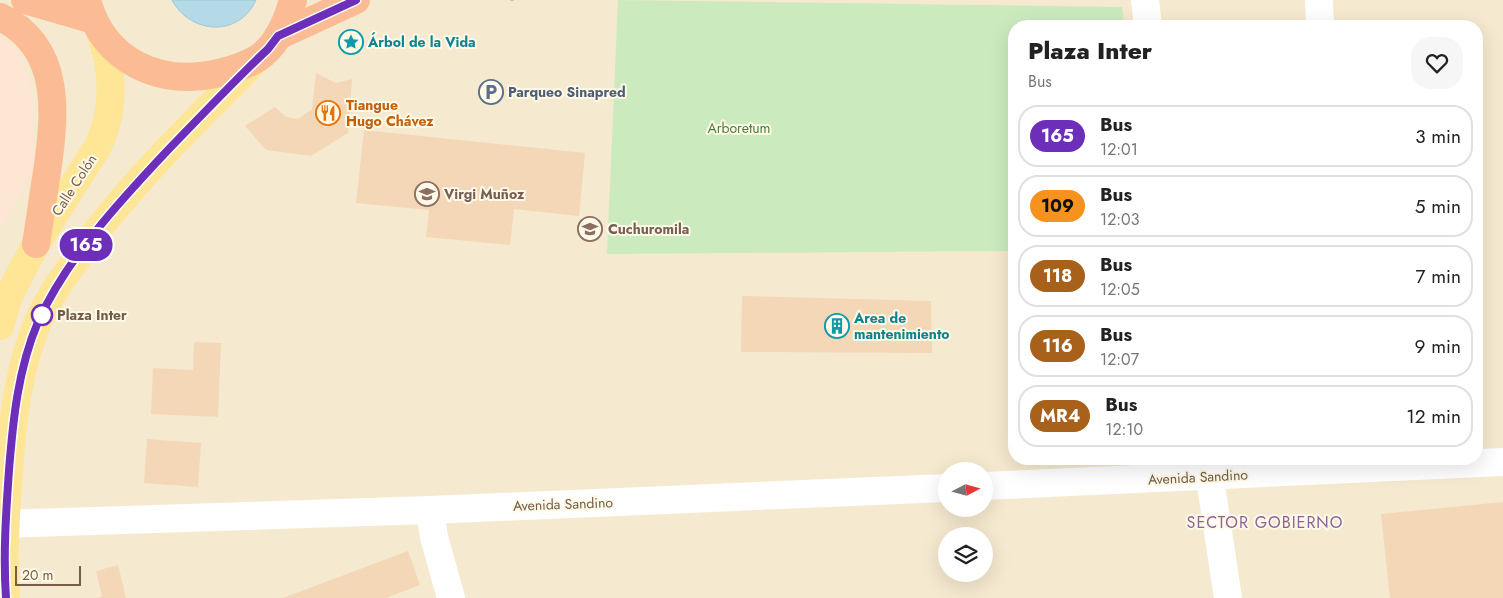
<!DOCTYPE html>
<html lang="en">
<head>
<meta charset="utf-8">
<style>
	:root { --surface:#fff; --page:#f6f6f6; --text:#222; --muted:#767676; --line:#e0e0e0 }
	body { margin:0; font-family:Jost,sans-serif; background:var(--page); color:var(--text); height:100vh; display:flex; flex-direction:column; font-size:19px; white-space:nowrap }
	* { box-sizing:border-box; margin:0 }
	p { font-size:16px; color:var(--muted) }
	.icon { flex:none; width:28px; height:28px; fill:none; stroke:currentColor; stroke-width:2; stroke-linecap:round; stroke-linejoin:round }
	.map { position:relative; flex:1; overflow:hidden }
	.side { position:absolute; left:1008px; top:20px; width:475px; height:445px; display:flex; flex-direction:column; background:var(--surface); border-radius:20px; box-shadow:0 5px 20px #0002 }
	.side>* { flex:none }
	.badge { padding:0 10px; border-radius:16px; font-size:18px; line-height:32px }
	.needle { width:32px; rotate:84deg }
	.fabs { position:absolute; left:938px; top:462px; display:grid; gap:10px }
	.fabs a { display:grid; place-items:center; width:55px; height:55px; border-radius:50%; background:var(--surface); box-shadow:0 5px 20px #0002; font-size:25px }
	.scale { position:absolute; left:15px; bottom:12px; width:66px; box-sizing:border-box; padding-left:5px; border:2px solid #755d47; border-top:0; font-size:14px; line-height:18px; white-space:nowrap; color:#755d47; -webkit-text-stroke:4px #fff9e8; paint-order:stroke }
	.map>.badge { position:absolute; translate:-50% -50%; box-shadow:0 0 0 2px #fff }
	.round { display:grid; place-items:center; flex:none; width:52px; height:52px; border-radius:20px; background:var(--page) }
	.summary { display:flex; align-items:center; justify-content:space-between; height:85px; padding:0 20px }
	h1 { font-size:24px; font-weight:800; line-height:38px }
	ul { padding:0; list-style:none }
	li { display:flex; align-items:center; gap:15px; height:62px; margin:0 10px 8px; padding:0 10px; border:2px solid var(--line); border-radius:20px }
	li div { flex:1 }
	li b { display:block; font-size:19px }
	li em { font-style:normal }
	li .badge { min-width:55px; font-weight:700; text-align:center }
	.map>svg:first-child { display:block }
	.residential { fill:#f5e9cf; fill-rule:evenodd }
	.commercial { fill:#fee6d4 }
	.green { fill:#cbebbf }
	.water { fill:#b5dae7; stroke:#9bc8da }
	.building { fill:#f4d7b7 }
	.lines { fill:none; stroke-linecap:round; stroke-linejoin:round }
	.path { stroke:#d9ba9b; stroke-width:3; stroke-dasharray:1 4; stroke-linecap:butt }
	.minor { stroke:#fff; stroke-width:28 }
	.major { stroke:#ffe596; stroke-width:28 }
	.highway { stroke:#fbbc95; stroke-width:28 }
	.line-casing { stroke:#fff; stroke-width:11 }
	.line { stroke:#6d2fba; stroke-width:8 }
	.stop-dot { fill:#fff; stroke:#6d2fba; stroke-width:2.5 }
	.labels { text-anchor:middle; dominant-baseline:central; stroke-width:4; stroke-linejoin:round; paint-order:stroke }
	.culture-label { font-size:14px; font-weight:bold; fill:#0d838f; stroke:#fff9e8; text-anchor:start }
	.service-label { font-size:14px; font-weight:bold; fill:#4e5e75; stroke:#fff9e8; text-anchor:start }
	.food-label { font-size:14px; font-weight:bold; fill:#c56008; stroke:#fff9e8; text-anchor:start }
	.park-label { font-size:14px; fill:#497c3e; stroke:#fff9e8 }
	.street-label { font-size:14px; fill:#755d47; stroke:#fff9e8 }
	.education-label { font-size:14px; font-weight:bold; fill:#785e54; stroke:#fff9e8; text-anchor:start }
	.stop-label { font-size:14px; font-weight:bold; fill:#755d47; stroke:#fff9e8; text-anchor:start }
	.quarter-label { font-size:16px; letter-spacing:1px; fill:#8e6299; stroke:#fff9e8 }
</style>
</head>
<body>
<div class="map">
<svg width="1503" height="598" viewBox="0 0 1503 598">
	<rect width="100%" height="100%" fill="#fdf6e1"/>
	<!-- residential -->
	<path class="residential" d="M0,0H1503V598H0ZM1014,26H1476V459H1014ZM946,471H984V509H946ZM946,536H984V574H946Z"/>
	<!-- commercial -->
	<path class="commercial" d="M0,34L21,55L33,95L34,169L0,231Z"/>
	<!-- green -->
	<path class="green" d="M618,0L1122,7L1124,26H1014V251L607,254Z"/>
	<!-- water -->
	<path class="water" d="M172,0H256C239,38 190,34 172,0Z"/>
	<!-- building -->
	<g class="building">
		<path d="M316,73L336,83L352,79L348,133L311,156L266,150L245,126L275,107L286,117L298,119L312,109Z"/>
		<path d="M364,130L585,153L579,216L514,209L510,245L426,237L429,210L356,203Z"/>
		<path d="M742,296L931,301L932,353L741,352Z"/>
		<path d="M194,342L221,343L218,417L151,414L153,368L193,370Z"/>
		<path d="M147,439L201,443L198,487L144,483Z"/>
		<path d="M1503,502V598H1390L1381,514Z"/>
		<path d="M408,551L420,585L386,598H283Z"/>
		<path d="M118,565L126,598H98L102,596L96,571Z"/>
	</g>
	<g class="lines">
		<!-- path -->
		<path class="path" d="M512,0V4"/>
		<!-- minor -->
		<g class="minor">
			<path d="M1145,0L1148,26"/>
			<path d="M1319,0L1320,26"/>
			<path d="M1207,459L1228,598"/>
			<path d="M984,486L1503,462"/>
			<path d="M430,510L434,537L451,598"/>
			<path d="M0,524L430,510L946,488"/>
		</g>
		<!-- major -->
		<g class="major">
			<path d="M0,326L9,295L36,244L97,148C115,113 114,72 101,35"/>
			<path d="M6,598C3,555 6,512 9,469C13,420 18,368 38,322C49,297 64,276 80,254C131,182 196,121 258,58"/>
		</g>
		<!-- highway -->
		<g class="highway">
			<path d="M25,0L94,20"/>
			<path d="M87,0C103,61 159,87 219,73C231,70 247,65 258,58C277,46 287,21 293,0"/>
			<path d="M0,17C63,47 55,115 47,172C43,196 40,220 36,244"/>
			<path d="M278,36L356,0"/>
		</g>
	</g>
	<g class="lines">
		<defs>
			<path id="line" d="M6,598C3,555 6,513 9,470C13,420 18,369 38,322C66,259 120,201 167,151C200,117 233,82 268,49L278,36L356,0"/>
		</defs>
		<!-- line casing -->
		<use href="#line" class="line-casing"/>
		<!-- line -->
		<use href="#line" class="line"/>
	</g>
	<!-- icons -->
	<defs>
		<symbol id="sight-ring" viewBox="-11 -11 22 22"><circle r="9.5" fill="#fff9e8" stroke="#0f9aa8" stroke-width="1.5"/><path d="M0-6L1.8-2.2L6-1.7L2.9 1.2L3.7 5.4L0 3.3L-3.7 5.4L-2.9 1.2L-6-1.7L-1.8-2.2Z" fill="#0f9aa8"/></symbol>
		<symbol id="parking-ring" viewBox="-11 -11 22 22"><circle r="9.5" fill="#fff9e8" stroke="#5c6f8a" stroke-width="1.5"/><path d="M-3.5-5.5H1a3.5 3.5 0 0 1 0 7H-1V5.5H-3.5ZM-1-3.4V-.6H.8a1.4 1.4 0 0 0 0-2.8Z" fill="#5c6f8a"/></symbol>
		<symbol id="restaurant-ring" viewBox="-11 -11 22 22"><circle r="9.5" fill="#fff9e8" stroke="#e8710a" stroke-width="1.5"/><path d="M-5-6h1v4h1v-4h1v4h1v-4h1v5L-1.5 .5V6h-2V.5L-5-1ZM5-6V6H3V1.5H1.5Q1.5-4 5-6Z" fill="#e8710a"/></symbol>
		<symbol id="school-ring" viewBox="-11 -11 22 22"><circle r="9.5" fill="#fff9e8" stroke="#8d6e63" stroke-width="1.5"/><path d="M0-5L7-2L0 1L-7-2ZM-4 1L0 2.5L4 1V4Q0 6-4 4Z" fill="#8d6e63"/></symbol>
		<symbol id="building-ring" viewBox="-11 -11 22 22"><circle r="9.5" fill="#fff9e8" stroke="#0f9aa8" stroke-width="1.5"/><path d="M-4-6H4V6H1V3H-1V6H-4ZM-2.5-4.3h1.7v1.8h-1.7ZM.8-4.3h1.7v1.8H.8ZM-2.5-1h1.7V.8h-1.7ZM.8-1h1.7V.8H.8Z" fill="#0f9aa8"/></symbol>
	</defs>
	<g fill-rule="evenodd">
		<use href="#sight-ring" x="337" y="28" width="28" height="28"/>
		<use href="#parking-ring" x="477" y="78" width="28" height="28"/>
		<use href="#restaurant-ring" x="314" y="99" width="28" height="28"/>
		<use href="#school-ring" x="413" y="180" width="28" height="28"/>
		<use href="#school-ring" x="576" y="215" width="28" height="28"/>
		<use href="#building-ring" x="823" y="312" width="28" height="28"/>
	</g>
	<!-- markers -->
	<circle class="stop-dot" cx="42" cy="315" r="10"/>
	<g class="labels">
		<!-- culture labels -->
		<g class="culture-label">
			<text x="368" y="42">Árbol de la Vida</text>
			<text x="854" y="318">Area de<tspan x="854" dy="16">mantenimiento</tspan></text>
		</g>
		<!-- service labels -->
		<g class="service-label">
			<text x="508" y="92">Parqueo Sinapred</text>
		</g>
		<!-- food labels -->
		<g class="food-label">
			<text x="346" y="105">Tiangue<tspan x="346" dy="16">Hugo Chávez</tspan></text>
		</g>
		<!-- park labels -->
		<g class="park-label">
			<text x="739" y="128">Arboretum</text>
		</g>
		<!-- street labels -->
		<g class="street-label">
			<text transform="translate(74 185) rotate(-57)">Calle Colón</text>
			<text transform="translate(1198 477) rotate(-3)">Avenida Sandino</text>
			<text transform="translate(563 504) rotate(-2)">Avenida Sandino</text>
		</g>
		<!-- education labels -->
		<g class="education-label">
			<text x="444" y="194">Virgi Muñoz</text>
			<text x="608" y="229">Cuchuromila</text>
		</g>
		<!-- stop labels -->
		<g class="stop-label">
			<text x="57" y="315">Plaza Inter</text>
		</g>
		<!-- quarter labels -->
		<g class="quarter-label">
			<text x="1265" y="522">SECTOR GOBIERNO</text>
		</g>
	</g>
</svg>
<div class="fabs">
<a><svg class="needle" viewBox="-14 -14 28 28"><path d="M0-13l5 13h-10z" fill="#e53935"/><path d="M0 13l5-13h-10z" fill="#767676"/></svg></a>
<a><svg class="icon" aria-label="layers" viewBox="0 0 24 24"><path d="M12 4l9 5-9 5-9-5zM3 14l9 5 9-5"/></svg></a>
</div>
<div class="scale">20 m</div>
<b class="badge" style="left:86px;top:245px;background:#6d2fba;color:#fff">165</b>
<section class="side">
<div class="summary"><div><h1>Plaza Inter</h1><p>Bus</p></div><a class="round"><svg class="icon" aria-label="heart" viewBox="0 0 24 24"><path d="M12 20l-8-8c-3-5 5-10 8-4 3-6 11-1 8 4z"/></svg></a></div>
<ul>
<li><span class="badge" style="background:#6d2fba;color:#fff">165</span><div><b>Bus</b><p>12:01</p></div><em>3 min</em></li>
<li><span class="badge" style="background:#f7921f;color:#111">109</span><div><b>Bus</b><p>12:03</p></div><em>5 min</em></li>
<li><span class="badge" style="background:#a8611a;color:#fff">118</span><div><b>Bus</b><p>12:05</p></div><em>7 min</em></li>
<li><span class="badge" style="background:#a8611a;color:#fff">116</span><div><b>Bus</b><p>12:07</p></div><em>9 min</em></li>
<li><span class="badge" style="background:#a8611a;color:#fff">MR4</span><div><b>Bus</b><p>12:10</p></div><em>12 min</em></li>
</ul>
</section>
</div>
</body>
</html>
